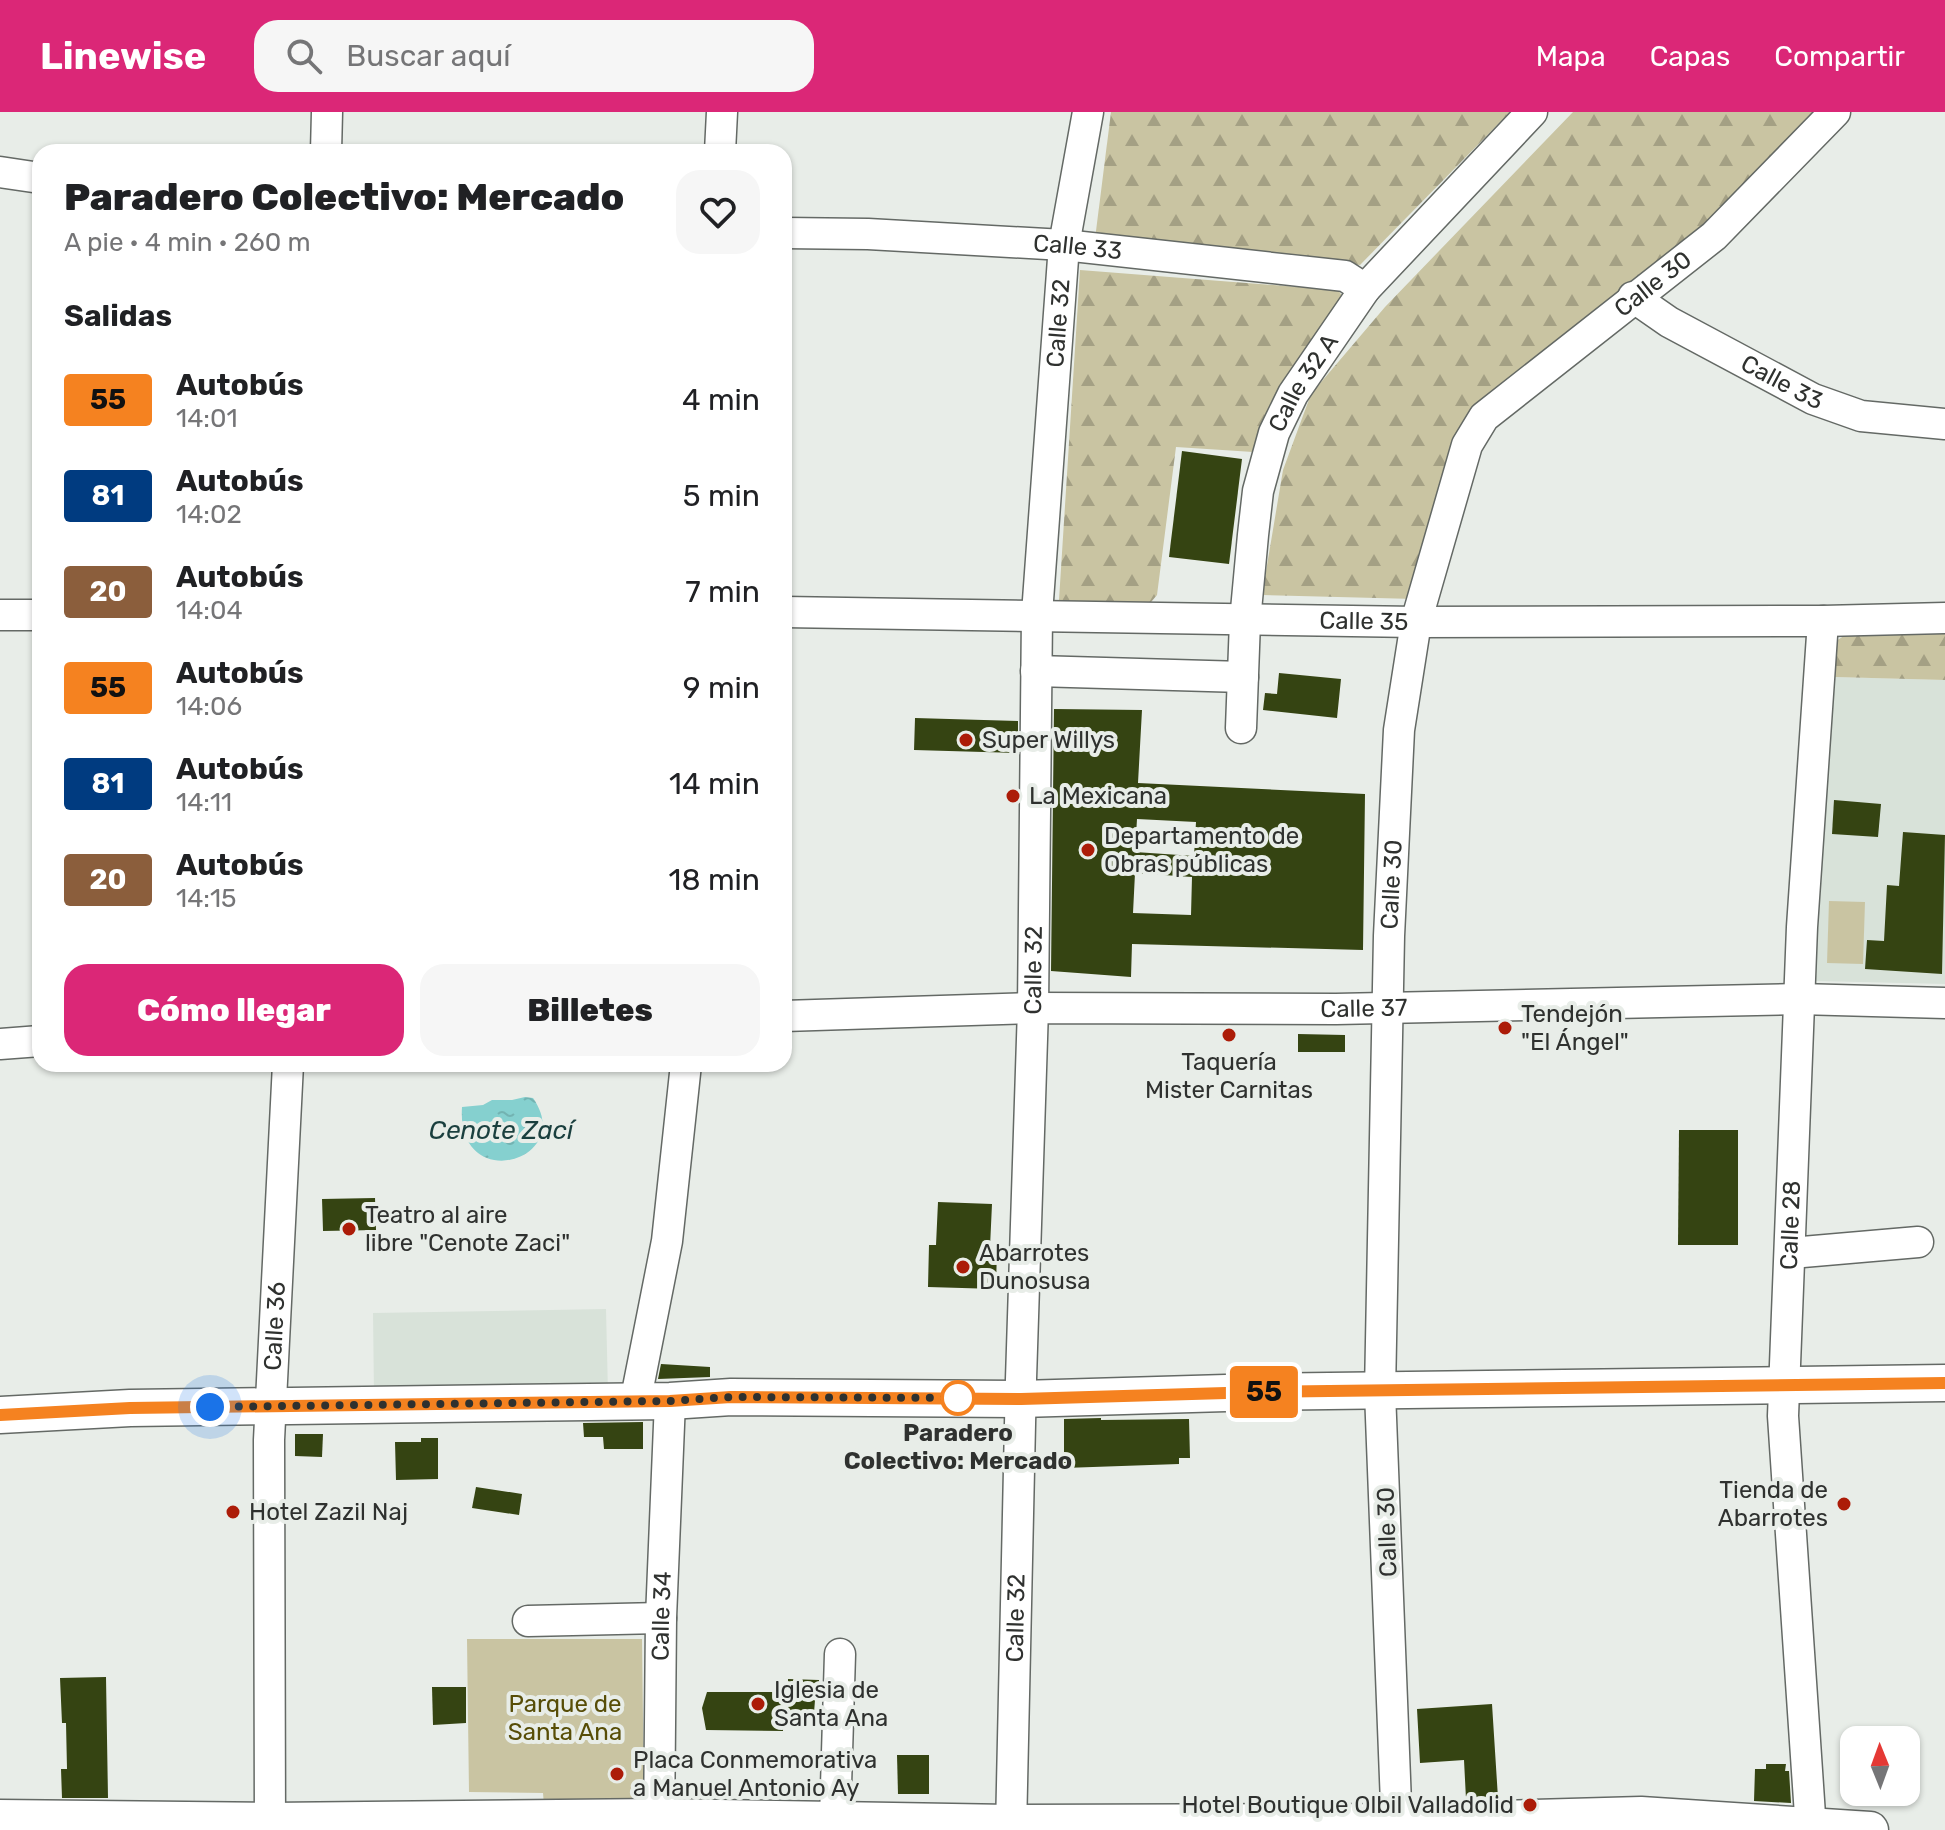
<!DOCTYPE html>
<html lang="es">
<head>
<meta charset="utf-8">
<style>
	:root { --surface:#fff; --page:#f6f6f6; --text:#202124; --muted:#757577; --accent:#db2777 }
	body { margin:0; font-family:Rubik,sans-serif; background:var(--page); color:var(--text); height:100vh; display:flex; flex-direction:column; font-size:30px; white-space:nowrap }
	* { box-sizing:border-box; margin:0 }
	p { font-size:26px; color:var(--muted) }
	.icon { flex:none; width:44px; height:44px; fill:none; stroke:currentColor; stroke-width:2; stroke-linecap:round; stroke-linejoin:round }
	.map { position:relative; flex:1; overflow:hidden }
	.details { position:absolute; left:32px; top:32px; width:760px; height:928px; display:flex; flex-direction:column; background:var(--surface); border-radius:24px; box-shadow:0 2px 6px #0004 }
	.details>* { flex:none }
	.badge { padding:0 16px; border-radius:6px; font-size:28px; line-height:52px }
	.needle { width:52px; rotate:359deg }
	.tools { position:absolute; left:1840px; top:1614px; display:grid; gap:16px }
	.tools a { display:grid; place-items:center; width:80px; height:80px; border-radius:16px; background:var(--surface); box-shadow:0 2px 6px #0004; font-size:40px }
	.you { position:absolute; width:40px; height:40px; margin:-20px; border:6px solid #fff; border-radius:50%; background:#1a73e8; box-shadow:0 0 0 12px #1a73e833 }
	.map>.badge { position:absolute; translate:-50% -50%; box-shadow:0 0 0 4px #fff }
	h2 { padding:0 32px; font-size:30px; line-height:72px }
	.round { display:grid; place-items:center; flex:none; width:84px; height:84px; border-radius:24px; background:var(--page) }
	.overview { display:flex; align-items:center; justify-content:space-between; height:136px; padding:0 32px }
	h1 { font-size:38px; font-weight:800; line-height:60px }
	.primary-button { display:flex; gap:16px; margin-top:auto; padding:16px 32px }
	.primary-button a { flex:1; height:92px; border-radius:24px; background:var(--accent); color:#fff; font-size:32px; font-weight:800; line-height:92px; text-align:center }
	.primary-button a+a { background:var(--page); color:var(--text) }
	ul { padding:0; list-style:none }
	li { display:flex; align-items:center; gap:24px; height:96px; padding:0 32px }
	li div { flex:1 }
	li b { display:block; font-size:30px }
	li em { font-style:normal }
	li .badge { min-width:88px; font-weight:700; text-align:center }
	header { display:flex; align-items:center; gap:48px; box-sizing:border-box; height:112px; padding:0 40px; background:var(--accent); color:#fff }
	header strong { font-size:38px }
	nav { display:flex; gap:44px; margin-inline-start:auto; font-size:28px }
	.search { width:560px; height:72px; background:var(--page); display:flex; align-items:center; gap:20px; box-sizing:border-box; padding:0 28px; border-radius:24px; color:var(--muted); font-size:30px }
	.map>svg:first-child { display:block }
	.built { fill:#d8e2d9 }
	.forest { fill:url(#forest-firs) }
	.park { fill:#c9c4a2 }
	.water { fill:url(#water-ripples) }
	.building { fill:#354412; fill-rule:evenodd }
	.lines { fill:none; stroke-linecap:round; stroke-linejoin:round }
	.minor-casing { stroke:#646965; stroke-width:33 }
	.major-casing { stroke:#646965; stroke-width:39 }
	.minor { stroke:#fff; stroke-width:30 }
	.major { stroke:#fff; stroke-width:36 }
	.line-casing { stroke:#fff; stroke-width:18 }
	.line { stroke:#f58220; stroke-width:12 }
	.walk { stroke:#2f312f; stroke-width:8; stroke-dasharray:0 14.4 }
	.poi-dot { fill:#ac1c08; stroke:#e8ede8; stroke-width:3 }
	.stop-dot { fill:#fff; stroke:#f58220; stroke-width:4 }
	.labels { text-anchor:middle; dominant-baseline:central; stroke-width:8; stroke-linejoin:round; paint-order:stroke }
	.street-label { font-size:24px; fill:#2f312f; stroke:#e8ede8 }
	.poi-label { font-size:24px; fill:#2f312f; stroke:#e8ede8; text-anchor:start }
	.stop-label { font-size:24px; font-weight:bold; fill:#2f312f; stroke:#e8ede8 }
	.park-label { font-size:24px; fill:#574d07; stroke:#e8ede8 }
	.water-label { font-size:26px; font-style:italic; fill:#1a3f3e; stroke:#e8ede8 }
</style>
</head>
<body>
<header>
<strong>Linewise</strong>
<div class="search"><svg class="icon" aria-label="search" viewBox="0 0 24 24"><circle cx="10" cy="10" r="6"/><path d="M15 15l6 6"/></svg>Buscar aquí</div>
<nav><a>Mapa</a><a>Capas</a><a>Compartir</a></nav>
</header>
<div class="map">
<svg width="1945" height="1718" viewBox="0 0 1945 1718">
	<defs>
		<pattern id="forest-firs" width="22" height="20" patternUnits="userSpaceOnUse" patternTransform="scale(2)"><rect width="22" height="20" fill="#c9c4a2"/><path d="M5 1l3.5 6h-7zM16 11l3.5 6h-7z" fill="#a4a084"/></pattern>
		<pattern id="water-ripples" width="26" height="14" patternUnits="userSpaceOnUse" patternTransform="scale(2)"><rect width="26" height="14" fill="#85d0cf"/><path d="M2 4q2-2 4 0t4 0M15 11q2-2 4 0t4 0" fill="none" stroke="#73b3b2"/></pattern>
	</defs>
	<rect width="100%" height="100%" fill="#e8ede8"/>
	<!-- built -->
	<g class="built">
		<path d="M1835,565L1945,568V872L1816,869L1823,566Z"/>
		<path d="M606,1197L608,1281L374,1284L373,1201Z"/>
	</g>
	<!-- forest -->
	<g class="forest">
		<path d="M1111,0H1510L1360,153L1095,127Z"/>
		<path d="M1573,0H1825L1699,132L1481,296L1415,487L1262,483L1283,358L1311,282L1385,195Z"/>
		<path d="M1080,158L1338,178L1347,191L1279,282L1253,340L1176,335L1157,483L1146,496L1059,488Z"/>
		<path d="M1945,521V568L1835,565L1836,529L1847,522Z"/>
	</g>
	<!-- park -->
	<g class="park">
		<path d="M1829,789L1865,790L1863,852L1827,851Z"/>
		<path d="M467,1527H642L644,1689L544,1693L543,1681L469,1680Z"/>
	</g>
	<!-- water -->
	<path class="water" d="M525,985L533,986C577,1049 456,1084 462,995L483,993L492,988H512Z"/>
	<!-- building -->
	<g class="building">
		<path d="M1182,339L1242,347L1229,452L1169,445Z"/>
		<path d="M1279,561L1341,567L1337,606L1263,598L1265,581L1277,582Z"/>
		<path d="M1054,597L1142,598L1138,671L1365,682L1363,838L1132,832L1131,865L1051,859ZM1137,707L1196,710L1194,744L1135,740ZM1135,761L1192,765L1191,803L1133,801Z"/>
		<path d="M915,606L1018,609V641L914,638Z"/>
		<path d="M1834,688L1881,692L1878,725L1832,722Z"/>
		<path d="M1903,720L1945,723L1942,862L1865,857L1867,828L1884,829L1887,773L1899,774Z"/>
		<path d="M1298,922L1345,923V940H1298Z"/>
		<path d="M1679,1018H1738V1133H1678Z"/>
		<path d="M375,1086L376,1118L323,1119L322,1087Z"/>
		<path d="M938,1090L992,1092L990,1135H997L996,1177L928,1175L929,1133H936Z"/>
		<path d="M661,1252L710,1255V1265L658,1267Z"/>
		<path d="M1101,1306V1308L1189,1307L1190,1346H1179V1352L1064,1356V1307Z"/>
		<path d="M643,1310V1337H604L603,1325H584L583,1311Z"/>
		<path d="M295,1322H323L322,1345L295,1344Z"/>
		<path d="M421,1326H438V1367L396,1368L395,1330H421Z"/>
		<path d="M476,1375L522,1382L519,1403L472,1396Z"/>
		<path d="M106,1565L108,1686H62L61,1657H67L66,1611H62L60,1566Z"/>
		<path d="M788,1567L819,1568V1587L815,1588L813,1614L783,1615V1619L706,1618L702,1596L707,1580H788Z"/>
		<path d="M432,1575H466V1611L433,1613Z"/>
		<path d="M1492,1592L1498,1686L1466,1687L1464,1648L1420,1651L1417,1597Z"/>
		<path d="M897,1643H929V1682H898Z"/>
		<path d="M1766,1652H1786L1785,1659H1789L1791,1691L1754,1689L1755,1657H1766Z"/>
	</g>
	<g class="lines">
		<defs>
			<g id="minor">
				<path d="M326,40L327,0"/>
				<path d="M720,40L722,0"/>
				<path d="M0,60L40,66"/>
				<path id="s1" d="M784,121L868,122L1064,133L1345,164L1365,177"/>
				<path id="s2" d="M1633,185L1669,210L1813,287L1861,304L1945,312"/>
				<path id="s3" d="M784,500L1416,510L1823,509L1945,506"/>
				<path d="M0,503H40"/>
				<path d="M1036,559L1243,565"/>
				<path id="s4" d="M1241,616L1245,509L1253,423L1258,379L1274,321L1293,282L1365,177L1532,0"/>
				<path id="s5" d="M784,904L1033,896L1336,897L1799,887L1945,891"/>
				<path d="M0,932L40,929"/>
				<path d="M1791,1141L1918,1130"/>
				<path d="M638,1289L637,1281L667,1129L686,952"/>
				<path d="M528,1509L661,1506"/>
				<path d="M835,1707L840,1542"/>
				<path id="s6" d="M270,1718L269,1328L288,952"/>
				<path id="s7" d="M659,1718L661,1506L670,1289"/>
				<path id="s8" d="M1011,1718L1021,1267L1033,896L1037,502L1064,133L1088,0"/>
				<path id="s9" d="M1397,1718L1380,1280L1389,824L1399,618L1416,510L1467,333L1484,305L1714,124L1835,0"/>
				<path id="s10" d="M1811,1718L1783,1304L1802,815L1823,509"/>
			</g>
			<g id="major">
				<path d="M0,1303L130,1296L670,1289L731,1285L1021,1287L1260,1280L1945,1271"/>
				<path d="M0,1706L270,1709L659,1705L1010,1711L1396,1710L1641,1703L1870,1718"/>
			</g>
		</defs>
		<!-- minor casing -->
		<use href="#minor" class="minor-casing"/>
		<!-- major casing -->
		<use href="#major" class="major-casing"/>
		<!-- minor -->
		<use href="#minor" class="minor"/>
		<!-- major -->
		<use href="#major" class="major"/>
	</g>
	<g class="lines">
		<defs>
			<path id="line" d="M0,1303L130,1296L670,1289L731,1285L1021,1287L1260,1280L1945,1271"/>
		</defs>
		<!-- line casing -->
		<use href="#line" class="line-casing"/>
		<!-- line -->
		<use href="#line" class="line"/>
		<!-- walk -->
		<path class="walk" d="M210,1295L670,1289L731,1285L963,1286H958"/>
	</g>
	<!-- markers -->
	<g class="poi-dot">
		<circle cx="966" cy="628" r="8"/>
		<circle cx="1013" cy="684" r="8"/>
		<circle cx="1088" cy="738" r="8"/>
		<circle cx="1505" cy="916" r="8"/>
		<circle cx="1229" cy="923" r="8"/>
		<circle cx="349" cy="1117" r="8"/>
		<circle cx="963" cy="1155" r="8"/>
		<circle cx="1844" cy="1392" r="8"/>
		<circle cx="233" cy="1400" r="8"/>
		<circle cx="758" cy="1592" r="8"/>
		<circle cx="617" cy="1662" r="8"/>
		<circle cx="1530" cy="1693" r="8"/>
	</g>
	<circle class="stop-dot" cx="958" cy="1286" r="16"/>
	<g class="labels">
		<!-- street labels -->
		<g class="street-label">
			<text stroke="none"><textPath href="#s1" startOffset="294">Calle 33</textPath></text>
			<text stroke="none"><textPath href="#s9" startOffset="1642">Calle 30</textPath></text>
			<text stroke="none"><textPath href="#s8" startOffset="1508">Calle 32</textPath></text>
			<text stroke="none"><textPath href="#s2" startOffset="172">Calle 33</textPath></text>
			<text stroke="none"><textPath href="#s4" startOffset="356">Calle 32 A</textPath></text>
			<text stroke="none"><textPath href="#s3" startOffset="580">Calle 35</textPath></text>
			<text stroke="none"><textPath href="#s9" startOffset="946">Calle 30</textPath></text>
			<text stroke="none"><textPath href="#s8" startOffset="860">Calle 32</textPath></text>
			<text stroke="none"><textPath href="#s5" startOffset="580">Calle 37</textPath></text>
			<text stroke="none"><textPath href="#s10" startOffset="606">Calle 28</textPath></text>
			<text stroke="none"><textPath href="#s6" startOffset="504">Calle 36</textPath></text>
			<text transform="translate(1387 1420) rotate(-92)">Calle 30</text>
			<text stroke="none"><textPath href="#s7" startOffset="214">Calle 34</textPath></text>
			<text stroke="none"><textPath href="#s8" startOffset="212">Calle 32</textPath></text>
		</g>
		<!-- poi labels -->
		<g class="poi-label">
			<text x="982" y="628">Super Willys</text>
			<text x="1029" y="684">La Mexicana</text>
			<text x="1104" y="724">Departamento de<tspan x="1104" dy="28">Obras públicas</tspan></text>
			<text x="1521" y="902">Tendejón<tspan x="1521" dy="28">"El Ángel"</tspan></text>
			<text x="1229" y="950" text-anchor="middle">Taquería<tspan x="1229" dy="28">Mister Carnitas</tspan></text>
			<text x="365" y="1103">Teatro al aire<tspan x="365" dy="28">libre "Cenote Zaci"</tspan></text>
			<text x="979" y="1141">Abarrotes<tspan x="979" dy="28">Dunosusa</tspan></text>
			<text x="1828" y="1378" text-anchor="end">Tienda de<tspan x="1828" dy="28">Abarrotes</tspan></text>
			<text x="249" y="1400">Hotel Zazil Naj</text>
			<text x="774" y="1578">Iglesia de<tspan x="774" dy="28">Santa Ana</tspan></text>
			<text x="633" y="1648">Placa Conmemorativa<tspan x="633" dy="28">a Manuel Antonio Ay</tspan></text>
			<text x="1514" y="1693" text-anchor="end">Hotel Boutique Olbil Valladolid</text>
		</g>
		<!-- stop labels -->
		<g class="stop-label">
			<text x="958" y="1321">Paradero<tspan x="958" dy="28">Colectivo: Mercado</tspan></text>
		</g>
		<!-- park labels -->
		<g class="park-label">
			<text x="565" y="1592">Parque de<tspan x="565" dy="28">Santa Ana</tspan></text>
		</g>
		<!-- water labels -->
		<g class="water-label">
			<text x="501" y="1018">Cenote Zací</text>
		</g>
	</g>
</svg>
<div class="tools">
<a><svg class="needle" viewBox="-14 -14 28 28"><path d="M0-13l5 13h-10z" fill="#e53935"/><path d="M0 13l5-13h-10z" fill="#757577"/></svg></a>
</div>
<div class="you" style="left:210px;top:1295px"></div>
<b class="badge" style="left:1264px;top:1280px;background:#f58220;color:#111">55</b>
<section class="details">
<div class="overview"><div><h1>Paradero Colectivo: Mercado</h1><p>A pie · 4 min · 260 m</p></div><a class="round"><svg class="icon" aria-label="heart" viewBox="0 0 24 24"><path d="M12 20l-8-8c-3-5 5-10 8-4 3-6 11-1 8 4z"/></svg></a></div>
<h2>Salidas</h2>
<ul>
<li><span class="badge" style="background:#f58220;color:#111">55</span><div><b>Autobús</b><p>14:01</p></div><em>4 min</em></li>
<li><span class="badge" style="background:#003b80;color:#fff">81</span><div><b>Autobús</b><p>14:02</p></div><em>5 min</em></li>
<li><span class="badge" style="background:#8b5e3c;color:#fff">20</span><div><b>Autobús</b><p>14:04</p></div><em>7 min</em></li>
<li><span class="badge" style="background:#f58220;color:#111">55</span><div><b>Autobús</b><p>14:06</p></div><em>9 min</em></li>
<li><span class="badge" style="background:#003b80;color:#fff">81</span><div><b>Autobús</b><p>14:11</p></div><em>14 min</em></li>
<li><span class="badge" style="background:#8b5e3c;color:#fff">20</span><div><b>Autobús</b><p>14:15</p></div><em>18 min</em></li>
</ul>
<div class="primary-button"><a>Cómo llegar</a><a>Billetes</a></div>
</section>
</div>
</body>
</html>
